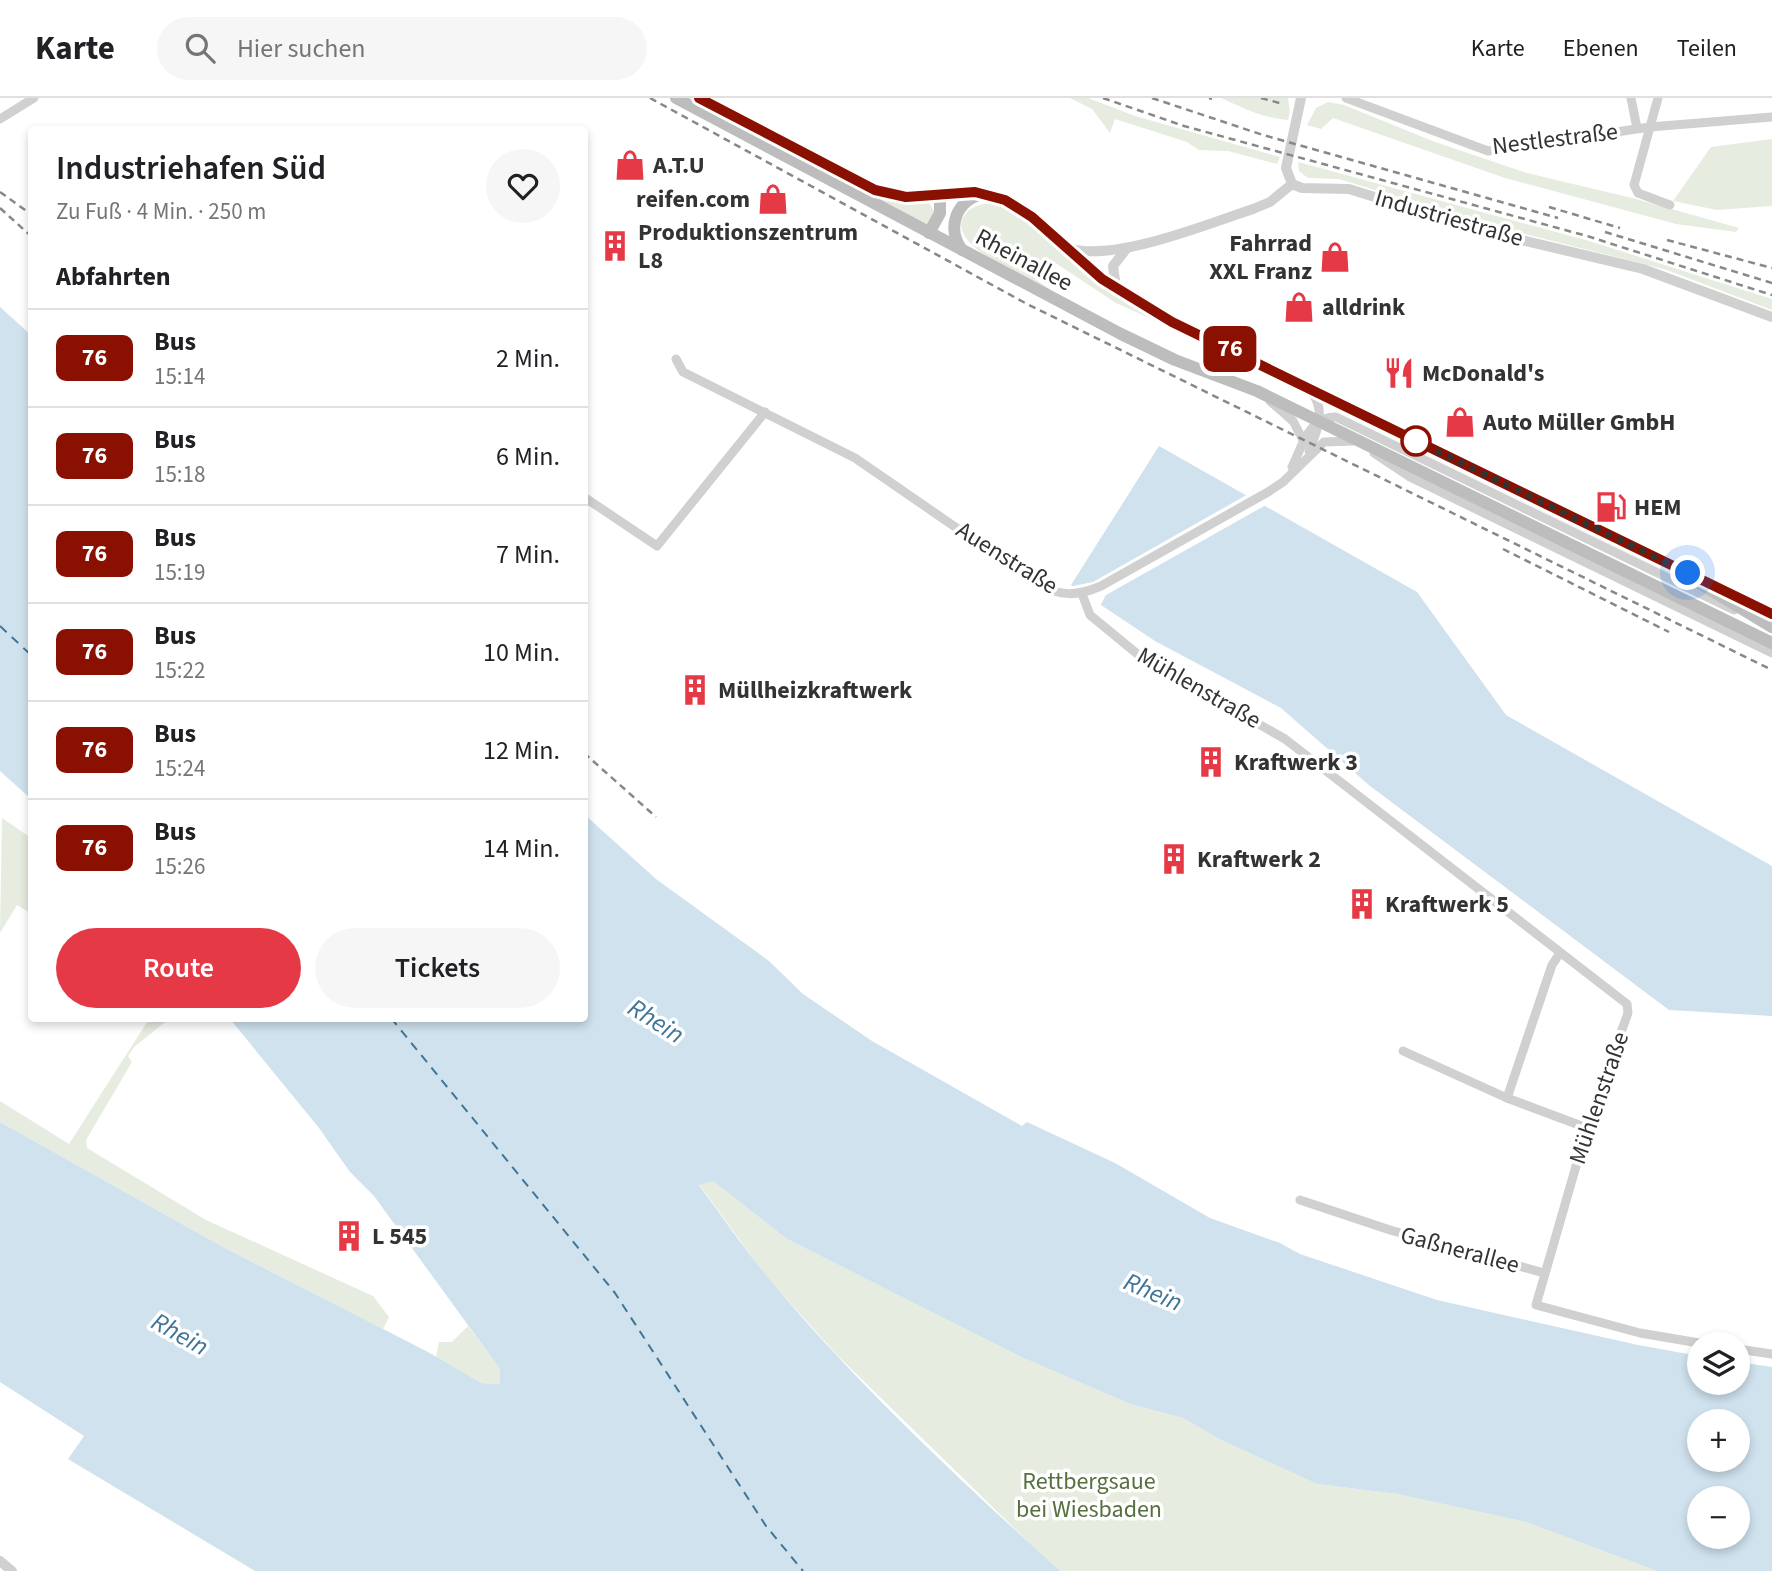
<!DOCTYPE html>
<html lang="de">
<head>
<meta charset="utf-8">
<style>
	:root { --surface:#fff; --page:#f6f6f6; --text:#202124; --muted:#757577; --line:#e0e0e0; --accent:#e63946 }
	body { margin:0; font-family:"Source Sans 3",sans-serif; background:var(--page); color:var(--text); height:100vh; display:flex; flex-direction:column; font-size:26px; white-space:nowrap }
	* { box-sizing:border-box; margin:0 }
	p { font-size:23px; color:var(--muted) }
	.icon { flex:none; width:38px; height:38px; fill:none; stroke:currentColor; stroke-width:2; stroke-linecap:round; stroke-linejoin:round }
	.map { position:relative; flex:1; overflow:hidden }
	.sheet { position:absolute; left:28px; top:28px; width:560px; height:896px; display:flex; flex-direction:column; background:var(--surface); border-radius:7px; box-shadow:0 4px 10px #0003 }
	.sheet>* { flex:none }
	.badge { padding:0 14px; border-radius:10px; font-size:24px; line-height:46px }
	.fabs { position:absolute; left:1687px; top:1234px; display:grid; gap:14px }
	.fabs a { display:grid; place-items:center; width:63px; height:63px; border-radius:50%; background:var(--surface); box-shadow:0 4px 10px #0003; font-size:35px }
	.you { position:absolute; width:35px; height:35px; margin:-18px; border:5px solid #fff; border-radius:50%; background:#1a73e8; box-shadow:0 0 0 10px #1a73e833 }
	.map>.badge { position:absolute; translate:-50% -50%; box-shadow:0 0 0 4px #fff }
	h2 { padding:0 28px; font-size:26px; line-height:63px }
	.round { display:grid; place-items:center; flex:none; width:74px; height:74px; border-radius:37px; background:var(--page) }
	.headline { display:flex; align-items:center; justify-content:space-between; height:119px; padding:0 28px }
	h1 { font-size:33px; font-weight:600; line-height:52px }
	.cta { display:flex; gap:14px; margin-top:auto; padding:14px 28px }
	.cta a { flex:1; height:80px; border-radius:42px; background:var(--accent); color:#fff; font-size:28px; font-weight:600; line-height:80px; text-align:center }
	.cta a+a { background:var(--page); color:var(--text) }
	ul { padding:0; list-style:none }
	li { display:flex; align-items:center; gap:21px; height:98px; padding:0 28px; border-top:2px solid var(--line) }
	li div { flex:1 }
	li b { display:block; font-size:26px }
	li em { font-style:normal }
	li .badge { min-width:77px; font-weight:700; text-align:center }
	header { display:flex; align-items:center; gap:42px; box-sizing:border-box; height:98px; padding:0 35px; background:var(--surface); border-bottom:2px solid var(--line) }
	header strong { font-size:33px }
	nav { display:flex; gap:38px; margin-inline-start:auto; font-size:24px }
	.search { width:490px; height:63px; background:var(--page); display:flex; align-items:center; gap:18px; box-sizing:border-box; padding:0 24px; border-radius:38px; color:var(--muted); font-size:26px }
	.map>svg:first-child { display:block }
	.green { fill:#e6ecdf }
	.water { fill:#cfe2ee; fill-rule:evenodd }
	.pier { fill:#fff }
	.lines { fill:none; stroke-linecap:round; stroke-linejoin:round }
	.ferry { stroke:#3f7597; stroke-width:2; stroke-dasharray:9 7; stroke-linecap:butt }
	.minor { stroke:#d0d0d0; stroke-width:9 }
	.tertiary { stroke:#d0d0d0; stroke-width:10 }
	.secondary { stroke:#bdbdbd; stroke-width:12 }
	.rail { stroke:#888; stroke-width:2.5; stroke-dasharray:7 5; stroke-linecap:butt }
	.line-casing { stroke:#fff; stroke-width:16 }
	.line { stroke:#8a1002; stroke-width:10 }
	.walk { stroke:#333; stroke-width:7; stroke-dasharray:0 12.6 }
	.stop-dot { fill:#fff; stroke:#8a1002; stroke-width:3.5 }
	.labels { text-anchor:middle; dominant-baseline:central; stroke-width:7; stroke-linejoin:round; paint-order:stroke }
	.street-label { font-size:24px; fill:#333; stroke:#fff }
	.poi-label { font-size:24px; font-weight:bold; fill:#333; stroke:#fff; text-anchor:start }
	.park-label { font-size:24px; fill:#56703f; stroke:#fff }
	.water-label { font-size:26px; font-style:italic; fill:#3f7597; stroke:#fff }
</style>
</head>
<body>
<header>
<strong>Karte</strong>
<div class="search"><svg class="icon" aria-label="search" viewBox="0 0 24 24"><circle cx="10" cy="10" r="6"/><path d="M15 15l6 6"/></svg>Hier suchen</div>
<nav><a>Karte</a><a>Ebenen</a><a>Teilen</a></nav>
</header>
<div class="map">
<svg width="1772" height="1473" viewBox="0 0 1772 1473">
	<rect width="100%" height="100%" fill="#fff"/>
	<!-- green -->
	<g class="green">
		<path d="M1070,0H1088L1135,18L1280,59L1277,66L1228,53L1199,52L1187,44L1115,21L1110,35L1092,11Z"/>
		<path d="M1221,0H1288L1290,14L1288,22C1263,20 1243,10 1221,0Z"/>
		<path d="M1328,4L1344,7L1435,44L1527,75L1636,101L1739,130L1736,134L1676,126L1505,80L1333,20L1321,31L1307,27L1316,10Z"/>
		<path d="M1772,41V108L1717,112L1673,103L1711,49Z"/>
		<path d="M1298,64L1589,143L1772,201V212L1667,172L1486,126L1339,81L1308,80L1299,73Z"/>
		<path d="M860,91L884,100L928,104L935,114L927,128Z"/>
		<path d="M991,105C1035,116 1078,173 1118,200C1165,231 1221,251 1272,275L1116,205L1051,162L1035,181L1051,192C1030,181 948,149 963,120C968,109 980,106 991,105Z"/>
		<path d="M1345,313L1685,479L1723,502L1343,316Z"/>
		<path d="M2,720L31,740L32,816L17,807L0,835Z"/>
		<path d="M149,921H169L134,949L128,958L132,964L86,1042L87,1050L206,1122L373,1198L389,1219L383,1231L223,1149L0,1024V1003L69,1046Z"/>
		<path d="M713,1083L787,1141L1019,1258L1130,1306L1183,1320L1221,1342L1317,1386L1397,1396L1526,1424L1657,1473H1058L837,1257L765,1177L699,1086Z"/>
		<path d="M468,1228L500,1271V1286L481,1285L436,1259L439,1244H452Z"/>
	</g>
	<!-- water -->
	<g class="water">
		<path d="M0,209L31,237V701L0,673Z"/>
		<path d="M1159,348L1417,494L1506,617L1772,768V918L1669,912L1370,688L1281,610L1155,543L1071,487Z"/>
		<path d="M585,717L656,781L769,863L803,896L872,943L1022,1028L1027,1024L1115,1065L1210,1120L1280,1145L1300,1156L1437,1202L1638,1247L1699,1258V1284H1738V1264L1772,1269V1473H1657L1526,1424L1397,1396L1317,1386L1221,1342L1183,1320L1130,1306L1019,1258L787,1141L713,1083L699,1087C721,1117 742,1148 766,1177C854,1284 958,1380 1060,1473H255L68,1361L84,1338L0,1284V1024L223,1149L428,1254L481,1285L500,1286V1271L374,1098L350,1074L319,1030L230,921L584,920ZM1738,1323V1362H1699V1323ZM1738,1400V1438H1699V1400Z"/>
	</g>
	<!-- pier -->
	<path class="pier" d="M1250,395L1266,407L1106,497L1099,510L1068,489L1093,484Z"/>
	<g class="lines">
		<!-- ferry -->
		<g class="ferry">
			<path d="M0,528L32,558"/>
			<path d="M391,920L615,1195L766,1428L803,1473"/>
		</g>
		<!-- minor -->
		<g class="minor">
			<path d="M1346,0L1488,53L1650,29L1772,19"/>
			<path d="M1631,0L1637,30"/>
			<path d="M1658,0L1634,87L1638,95L1670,107"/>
			<path d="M0,21L34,0"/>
			<path d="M676,261L683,274L855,360L1038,486C1060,499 1078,498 1101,488L1268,394L1283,384L1324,344L1354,343"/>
			<path d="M1309,292C1327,309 1318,332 1309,353"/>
			<path d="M1270,303L1293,323L1304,344"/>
			<path d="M1374,355L1410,379L1772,555"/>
			<path d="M1292,369C1302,349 1308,319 1336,319L1734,512"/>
			<path d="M584,399L657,448L765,314"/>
			<path d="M1082,496L1090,517L1141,559L1285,641L1627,906L1628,915L1587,1030L1536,1207L1640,1235L1705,1246"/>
			<path d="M1403,953L1507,1000L1587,1030"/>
			<path d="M1507,1000L1552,867L1560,855"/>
			<path d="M1300,1102L1390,1132L1544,1175"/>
			<path d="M1738,1251L1772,1256"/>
		</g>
		<!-- tertiary -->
		<g class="tertiary">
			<path d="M1292,86L1302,90L1349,91L1484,133L1643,171L1772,219"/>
			<path d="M1292,86L1286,70L1301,0"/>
			<path d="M1068,150C1113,165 1207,126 1253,111L1270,104L1292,86"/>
			<path d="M1116,190L1113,168L1127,150"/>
			<path d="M1712,487L1772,516"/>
			<path d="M0,1463L12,1473"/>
		</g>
		<!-- secondary -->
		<g class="secondary">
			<path d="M676,0L1121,236L1175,262L1257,293L1772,545"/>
			<path d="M699,0L875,92L917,99L975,94L1005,102L1032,119L1103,181L1152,213L1663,463L1772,529"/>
			<path d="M929,135L940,115V97"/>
			<path d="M962,152C946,130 956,103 982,96"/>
		</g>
		<!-- rail -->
		<g class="rail">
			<path d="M650,0L1027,206L1772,572"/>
			<path d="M1103,0L1184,28L1587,138L1772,197"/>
			<path d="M1152,0L1263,37L1558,120"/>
			<path d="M1209,0L1212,1"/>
			<path d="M1261,0L1283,6"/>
			<path d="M0,94L32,117"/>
			<path d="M1549,109L1620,130"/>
			<path d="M0,110L32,139"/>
			<path d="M1605,134L1772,185"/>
			<path d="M1667,142L1772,170"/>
			<path d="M1503,451L1669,534"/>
			<path d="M584,655L656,719"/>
		</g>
	</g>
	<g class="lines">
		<defs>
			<path id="line" d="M699,0L875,92L906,99L975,94L1005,102L1032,119L1102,181L1172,224L1772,516"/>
		</defs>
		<!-- line casing -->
		<use href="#line" class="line-casing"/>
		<!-- line -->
		<use href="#line" class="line"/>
		<!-- walk -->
		<path class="walk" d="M1416,343L1688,475"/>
	</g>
	<!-- icons -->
	<defs>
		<symbol id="shop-bare" viewBox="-9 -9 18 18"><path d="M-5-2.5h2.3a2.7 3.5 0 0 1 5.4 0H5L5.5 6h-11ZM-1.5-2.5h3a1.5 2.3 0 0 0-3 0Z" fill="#e63946" stroke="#fff" stroke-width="2.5" paint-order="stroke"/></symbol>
		<symbol id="building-bare" viewBox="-9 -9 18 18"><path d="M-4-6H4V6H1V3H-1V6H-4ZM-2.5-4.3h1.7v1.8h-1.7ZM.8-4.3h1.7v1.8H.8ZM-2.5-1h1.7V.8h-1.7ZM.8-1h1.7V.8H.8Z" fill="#e63946" stroke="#fff" stroke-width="2.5" paint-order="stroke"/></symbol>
		<symbol id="restaurant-bare" viewBox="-9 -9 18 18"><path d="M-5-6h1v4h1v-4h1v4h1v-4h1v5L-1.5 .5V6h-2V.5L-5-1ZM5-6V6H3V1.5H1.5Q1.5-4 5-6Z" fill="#e63946" stroke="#fff" stroke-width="2.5" paint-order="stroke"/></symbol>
		<symbol id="fuel-bare" viewBox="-9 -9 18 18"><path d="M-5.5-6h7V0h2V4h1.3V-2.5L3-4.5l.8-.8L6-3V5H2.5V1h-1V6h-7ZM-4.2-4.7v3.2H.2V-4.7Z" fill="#e63946" stroke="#fff" stroke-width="2.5" paint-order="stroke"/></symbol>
	</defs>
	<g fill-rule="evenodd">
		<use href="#shop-bare" x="608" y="45" width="44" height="44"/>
		<use href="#shop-bare" x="751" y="79" width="44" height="44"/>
		<use href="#building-bare" x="593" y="126" width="44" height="44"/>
		<use href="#shop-bare" x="1313" y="137" width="44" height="44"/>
		<use href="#shop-bare" x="1277" y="187" width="44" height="44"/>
		<use href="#restaurant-bare" x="1377" y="253" width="44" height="44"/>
		<use href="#shop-bare" x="1438" y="302" width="44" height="44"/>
		<use href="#fuel-bare" x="1589" y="387" width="44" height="44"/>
		<use href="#building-bare" x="673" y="570" width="44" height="44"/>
		<use href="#building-bare" x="1189" y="642" width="44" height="44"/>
		<use href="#building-bare" x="1152" y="739" width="44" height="44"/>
		<use href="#building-bare" x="1340" y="784" width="44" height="44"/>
		<use href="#building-bare" x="327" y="1116" width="44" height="44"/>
	</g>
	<!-- markers -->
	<circle class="stop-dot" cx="1416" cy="343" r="14"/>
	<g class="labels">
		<!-- street labels -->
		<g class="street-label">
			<text transform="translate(1555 41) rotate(-7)">Nestlestraße</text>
			<text transform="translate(1449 120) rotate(16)">Industriestraße</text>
			<text transform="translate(1024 162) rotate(28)">Rheinallee</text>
			<text transform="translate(1007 460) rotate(32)">Auenstraße</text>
			<text transform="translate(1199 590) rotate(30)">Mühlenstraße</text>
			<text transform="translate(1599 1000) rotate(-71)">Mühlenstraße</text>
			<text transform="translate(1460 1152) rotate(15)">Gaßnerallee</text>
		</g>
		<!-- poi labels -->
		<g class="poi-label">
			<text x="653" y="67">A.T.U</text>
			<text x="750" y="101" text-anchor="end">reifen.com</text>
			<text x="638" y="134">Produktionszentrum<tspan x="638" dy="28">L8</tspan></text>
			<text x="1312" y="145" text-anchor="end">Fahrrad<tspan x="1312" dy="28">XXL Franz</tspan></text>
			<text x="1322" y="209">alldrink</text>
			<text x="1422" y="275">McDonald's</text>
			<text x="1483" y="324">Auto Müller GmbH</text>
			<text x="1634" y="409">HEM</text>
			<text x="718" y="592">Müllheizkraftwerk</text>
			<text x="1234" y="664">Kraftwerk 3</text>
			<text x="1197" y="761">Kraftwerk 2</text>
			<text x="1385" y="806">Kraftwerk 5</text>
			<text x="372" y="1138">L 545</text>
		</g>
		<!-- park labels -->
		<g class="park-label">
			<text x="1089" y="1383">Rettbergsaue<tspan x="1089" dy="28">bei Wiesbaden</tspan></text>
		</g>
		<!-- water labels -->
		<g class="water-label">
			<text transform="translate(656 923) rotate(32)">Rhein</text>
			<text transform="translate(1153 1194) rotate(23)">Rhein</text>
			<text transform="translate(180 1236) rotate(29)">Rhein</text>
		</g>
	</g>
</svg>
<div class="fabs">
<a><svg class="icon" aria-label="layers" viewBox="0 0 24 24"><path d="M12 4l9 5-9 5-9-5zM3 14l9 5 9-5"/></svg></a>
<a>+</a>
<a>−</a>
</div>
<div class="you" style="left:1688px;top:475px"></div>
<b class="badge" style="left:1230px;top:251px;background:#8a1002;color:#fff">76</b>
<section class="sheet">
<div class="headline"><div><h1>Industriehafen Süd</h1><p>Zu Fuß · 4 Min. · 250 m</p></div><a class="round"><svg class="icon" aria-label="heart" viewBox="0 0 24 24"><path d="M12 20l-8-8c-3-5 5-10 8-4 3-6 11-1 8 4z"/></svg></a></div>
<h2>Abfahrten</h2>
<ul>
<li><span class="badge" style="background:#8a1002;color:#fff">76</span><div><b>Bus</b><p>15:14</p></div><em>2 Min.</em></li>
<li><span class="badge" style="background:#8a1002;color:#fff">76</span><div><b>Bus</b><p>15:18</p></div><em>6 Min.</em></li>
<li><span class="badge" style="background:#8a1002;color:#fff">76</span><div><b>Bus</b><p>15:19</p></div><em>7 Min.</em></li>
<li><span class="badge" style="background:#8a1002;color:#fff">76</span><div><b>Bus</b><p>15:22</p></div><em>10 Min.</em></li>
<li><span class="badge" style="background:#8a1002;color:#fff">76</span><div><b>Bus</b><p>15:24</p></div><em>12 Min.</em></li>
<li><span class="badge" style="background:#8a1002;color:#fff">76</span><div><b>Bus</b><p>15:26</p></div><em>14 Min.</em></li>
</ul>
<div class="cta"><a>Route</a><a>Tickets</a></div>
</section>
</div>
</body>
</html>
